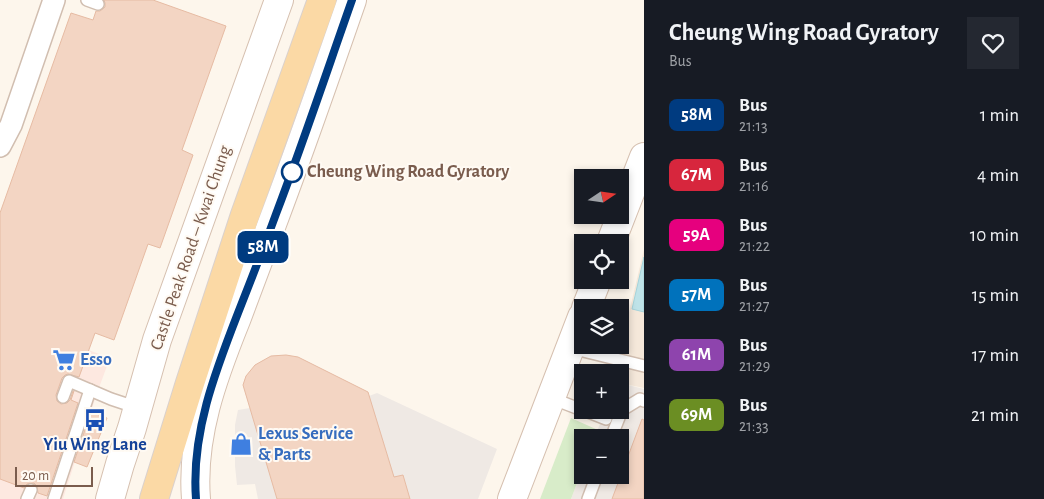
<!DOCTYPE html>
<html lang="en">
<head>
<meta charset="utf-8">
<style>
	:root { --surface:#171b24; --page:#242831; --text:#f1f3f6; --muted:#9ea1a6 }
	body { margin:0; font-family:"Alegreya Sans",sans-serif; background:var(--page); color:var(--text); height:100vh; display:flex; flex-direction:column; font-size:19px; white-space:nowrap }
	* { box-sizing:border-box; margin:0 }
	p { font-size:16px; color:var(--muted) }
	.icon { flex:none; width:28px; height:28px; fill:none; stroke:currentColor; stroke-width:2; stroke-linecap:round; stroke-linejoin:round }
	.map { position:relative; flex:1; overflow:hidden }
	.side { display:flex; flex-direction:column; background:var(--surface); width:400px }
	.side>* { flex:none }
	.badge { padding:0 10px; border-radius:8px; font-size:18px; line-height:32px }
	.needle { width:32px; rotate:77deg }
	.controls { position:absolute; left:574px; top:169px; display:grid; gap:10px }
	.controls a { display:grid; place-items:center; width:55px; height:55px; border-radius:0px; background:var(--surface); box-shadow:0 2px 8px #0003; font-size:25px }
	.scale { position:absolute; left:15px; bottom:12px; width:78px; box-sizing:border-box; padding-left:5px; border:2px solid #7a5c4d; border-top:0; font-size:14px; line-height:18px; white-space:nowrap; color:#7a5c4d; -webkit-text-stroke:4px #fffaf3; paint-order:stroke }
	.map>.badge { position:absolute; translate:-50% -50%; box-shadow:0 0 0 2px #fff }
	.round { display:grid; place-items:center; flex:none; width:52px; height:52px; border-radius:0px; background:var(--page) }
	.headline { display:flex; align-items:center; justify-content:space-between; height:85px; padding:0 25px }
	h1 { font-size:24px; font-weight:700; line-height:38px }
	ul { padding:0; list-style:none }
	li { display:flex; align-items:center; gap:15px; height:60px; padding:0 25px }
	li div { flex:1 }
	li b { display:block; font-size:19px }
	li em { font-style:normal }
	li .badge { min-width:55px; font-weight:700; text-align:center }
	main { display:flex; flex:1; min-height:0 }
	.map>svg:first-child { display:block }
	.residential { fill:#f5e8da }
	.commercial { fill:#fde8e0 }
	.industrial { fill:#efe9e4 }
	.green { fill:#d8ecc9 }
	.water { fill:#bfe3e8; stroke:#a5d3da }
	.building { fill:#f3d5c3; stroke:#e6bba3 }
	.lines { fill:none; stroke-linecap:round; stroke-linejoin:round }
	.lane-casing { stroke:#d1beb0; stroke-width:14 }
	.street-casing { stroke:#d1beb0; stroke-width:24 }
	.secondary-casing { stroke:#d6c0b0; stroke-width:30 }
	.primary-casing { stroke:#dad1cd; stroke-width:30 }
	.lane { stroke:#fff; stroke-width:11 }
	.street { stroke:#fff; stroke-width:21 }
	.secondary { stroke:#fff; stroke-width:28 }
	.primary { stroke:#fbd9a5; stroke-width:28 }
	.line-casing { stroke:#fff; stroke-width:11 }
	.line { stroke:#003b80; stroke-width:8 }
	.stop-dot { fill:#fff; stroke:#003b80; stroke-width:2.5 }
	.labels { text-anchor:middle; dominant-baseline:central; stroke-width:4; stroke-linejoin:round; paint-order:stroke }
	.stop-label { font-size:18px; font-weight:bold; fill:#7a5c4d; stroke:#fffaf3; text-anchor:start }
	.street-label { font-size:18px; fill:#7a5c4d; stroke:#fffaf3 }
	.shop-label { font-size:18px; font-weight:bold; fill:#366cbe; stroke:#fffaf3; text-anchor:start }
	.transit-label { font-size:18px; font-weight:bold; fill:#164399; stroke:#fffaf3 }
</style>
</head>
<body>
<main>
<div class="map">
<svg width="644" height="499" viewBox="0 0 644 499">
	<rect width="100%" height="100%" fill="#fdf6ec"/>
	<!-- residential -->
	<path class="residential" d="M644,249V388L620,383V372L629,336L624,334Z"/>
	<!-- commercial -->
	<path class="commercial" d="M51,336L110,358L97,393L63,499H0V475Z"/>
	<!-- industrial -->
	<g class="industrial">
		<path d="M286,355L306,361L363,390L369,396L377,393L497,449L478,499H258L255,484L237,485L235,466V425L238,410L250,408L244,390L243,385L244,381L246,376L255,365L271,356Z"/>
		<path d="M620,383L644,389V499H571L582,470V475H620V438L595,437L605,410H620Z"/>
	</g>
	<!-- green -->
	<path class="green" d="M571,418L598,430L595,437L582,438V470L571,499H540Z"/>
	<!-- water -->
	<path class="water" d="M644,257V312L632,309Z"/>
	<!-- building -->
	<g class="building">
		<path d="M104,0H153L226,26L182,150L193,155L160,248L148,244L114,340L95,333L79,377L68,374L65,375L62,378L56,395L57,401L61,404L67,403L70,400L73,391H74L71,400L78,403L47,496L38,493L37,486L34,483L27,484L24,488L0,479V213L71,13L93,20L96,11H100L105,7V3Z"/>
		<path d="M286,355L298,357L368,392L394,477L403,475L410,499H277L243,385L246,376L255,365L271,356Z"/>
		<path d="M91,412L107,418L87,467L74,462Z"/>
		<path d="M642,419L644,420V499H612Z"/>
	</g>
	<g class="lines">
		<defs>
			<g id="lane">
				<path d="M87,0L98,4"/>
				<path d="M571,348L644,366"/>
				<path d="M63,397L69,381L111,399L138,408"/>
				<path d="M551,398L582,410"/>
				<path d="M583,410L606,419"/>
				<path d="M611,438L622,410L640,399L644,401"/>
				<path d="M27,499L31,490"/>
				<path d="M54,499L90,390"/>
				<path d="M588,499L597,475"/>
			</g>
			<path id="street" d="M0,146L11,125L54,0"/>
			<g id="secondary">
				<path d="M611,242L644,157"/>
				<path d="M586,308L597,280"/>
				<path d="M110,499L120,464L132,428L157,340L279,0"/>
				<path d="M196,499C191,436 213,377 236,320C248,288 260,256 272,224C300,150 326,75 352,0"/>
				<path d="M512,499L582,317"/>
			</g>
			<path id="primary" d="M154,499L190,383L245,215L322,0"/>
		</defs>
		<!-- lane casing -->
		<use href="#lane" class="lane-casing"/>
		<!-- street casing -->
		<use href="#street" class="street-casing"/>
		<!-- secondary casing -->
		<use href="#secondary" class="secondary-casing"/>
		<!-- primary casing -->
		<use href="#primary" class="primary-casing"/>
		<!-- lane -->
		<use href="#lane" class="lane"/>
		<!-- street -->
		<use href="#street" class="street"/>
		<!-- secondary -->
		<use href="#secondary" class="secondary"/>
		<!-- primary -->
		<use href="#primary" class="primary"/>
	</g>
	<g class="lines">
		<defs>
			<path id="line" d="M196,499C191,434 215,372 238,313C251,280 264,247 276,214C303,143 327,71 352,0"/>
		</defs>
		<!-- line casing -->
		<use href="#line" class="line-casing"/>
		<!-- line -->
		<use href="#line" class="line"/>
	</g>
	<!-- icons -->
	<defs>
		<symbol id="supermarket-bare" viewBox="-9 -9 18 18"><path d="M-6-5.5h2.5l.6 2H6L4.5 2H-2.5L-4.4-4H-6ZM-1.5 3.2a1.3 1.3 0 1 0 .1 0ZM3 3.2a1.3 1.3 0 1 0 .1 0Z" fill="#3f7fe0" stroke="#fffaf3" stroke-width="2.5" paint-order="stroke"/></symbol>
		<symbol id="bus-bare" viewBox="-9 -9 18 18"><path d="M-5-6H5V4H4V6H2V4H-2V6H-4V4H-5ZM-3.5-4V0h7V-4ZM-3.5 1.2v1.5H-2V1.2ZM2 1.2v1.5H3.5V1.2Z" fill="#1a4fb4" stroke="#fffaf3" stroke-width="2.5" paint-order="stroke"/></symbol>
		<symbol id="shop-bare" viewBox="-9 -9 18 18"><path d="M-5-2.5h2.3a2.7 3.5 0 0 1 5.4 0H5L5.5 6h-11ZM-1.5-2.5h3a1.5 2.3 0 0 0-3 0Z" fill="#3f7fe0" stroke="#fffaf3" stroke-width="2.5" paint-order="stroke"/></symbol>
	</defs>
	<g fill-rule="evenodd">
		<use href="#supermarket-bare" x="48" y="344" width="32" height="32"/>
		<use href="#bus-bare" x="79" y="404" width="32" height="32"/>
		<use href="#shop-bare" x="225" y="428" width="32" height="32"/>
	</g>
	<!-- markers -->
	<circle class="stop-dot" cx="292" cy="172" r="10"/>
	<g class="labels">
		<!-- stop labels -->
		<g class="stop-label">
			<text x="307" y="172">Cheung Wing Road Gyratory</text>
		</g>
		<!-- street labels -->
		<g class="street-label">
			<text transform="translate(191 248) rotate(-71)">Castle Peak Road – Kwai Chung</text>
		</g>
		<!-- shop labels -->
		<g class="shop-label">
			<text x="80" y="360">Esso</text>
			<text x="258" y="434">Lexus Service<tspan x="258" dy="21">&amp; Parts</tspan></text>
		</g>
		<!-- transit labels -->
		<g class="transit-label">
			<text x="95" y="445">Yiu Wing Lane</text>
		</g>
	</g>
</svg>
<div class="controls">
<a><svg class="needle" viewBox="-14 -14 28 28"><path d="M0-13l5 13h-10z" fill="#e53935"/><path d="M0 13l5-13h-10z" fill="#9ea1a6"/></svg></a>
<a><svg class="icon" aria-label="locate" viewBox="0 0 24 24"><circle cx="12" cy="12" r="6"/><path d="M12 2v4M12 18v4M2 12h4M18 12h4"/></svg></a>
<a><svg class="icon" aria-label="layers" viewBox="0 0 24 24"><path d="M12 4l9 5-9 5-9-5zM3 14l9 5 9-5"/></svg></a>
<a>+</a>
<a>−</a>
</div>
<div class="scale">20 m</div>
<b class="badge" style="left:263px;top:247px;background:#003b80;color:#fff">58M</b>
</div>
<section class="side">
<div class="headline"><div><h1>Cheung Wing Road Gyratory</h1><p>Bus</p></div><a class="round"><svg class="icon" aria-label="heart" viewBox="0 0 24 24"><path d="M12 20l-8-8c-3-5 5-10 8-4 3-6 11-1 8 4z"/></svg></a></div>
<ul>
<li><span class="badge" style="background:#003b80;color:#fff">58M</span><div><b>Bus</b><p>21:13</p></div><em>1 min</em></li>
<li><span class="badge" style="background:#d7263d;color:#fff">67M</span><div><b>Bus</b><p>21:16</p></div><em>4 min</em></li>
<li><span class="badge" style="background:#e6007e;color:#fff">59A</span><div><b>Bus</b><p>21:22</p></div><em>10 min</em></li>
<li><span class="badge" style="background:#0072bc;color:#fff">57M</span><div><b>Bus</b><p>21:27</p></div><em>15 min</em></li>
<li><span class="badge" style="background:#8e44ad;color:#fff">61M</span><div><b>Bus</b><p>21:29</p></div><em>17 min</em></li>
<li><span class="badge" style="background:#6b8e23;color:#fff">69M</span><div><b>Bus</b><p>21:33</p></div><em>21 min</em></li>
</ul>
</section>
</main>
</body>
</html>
